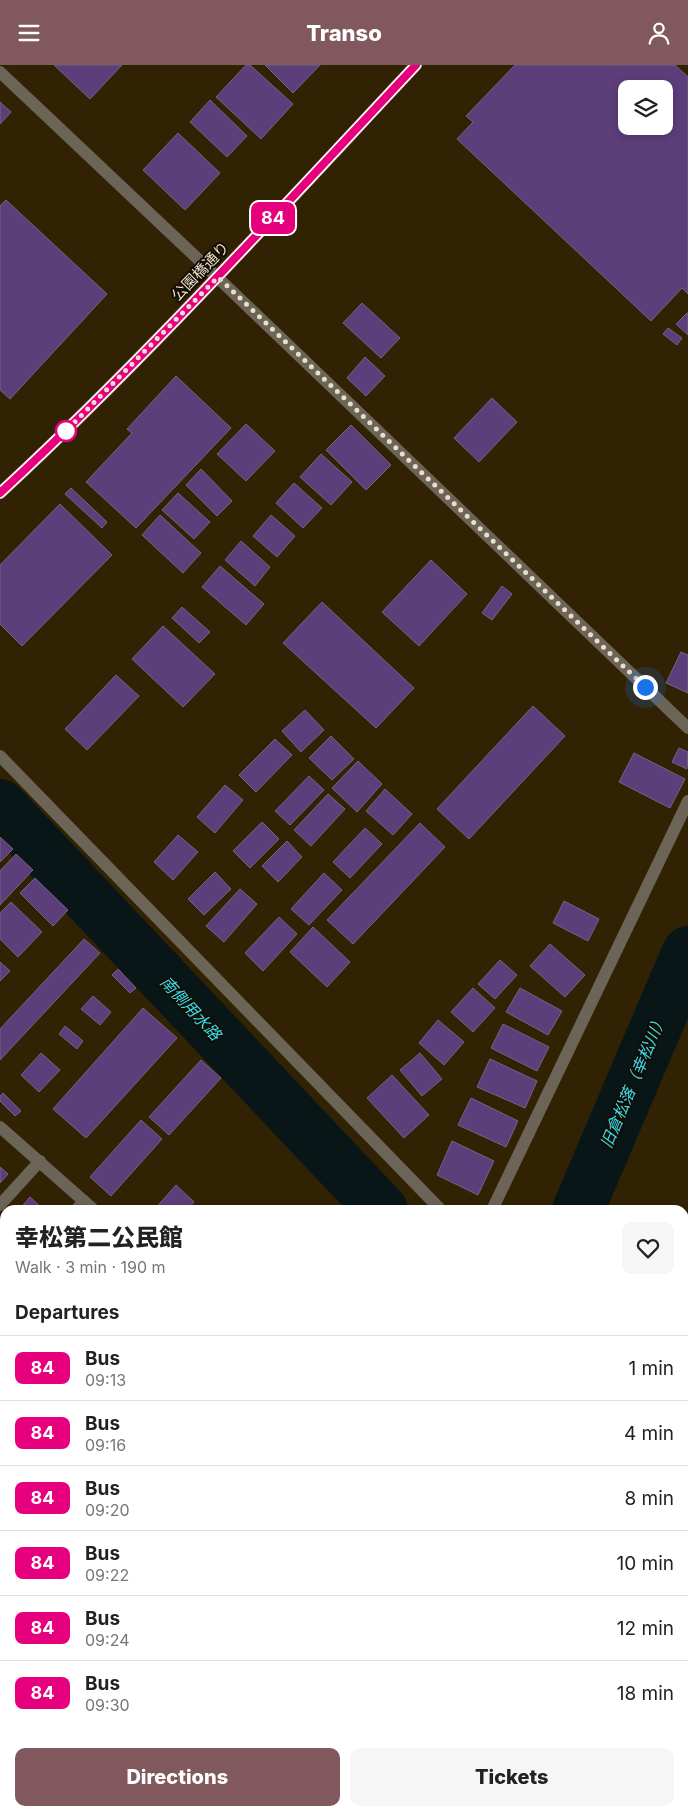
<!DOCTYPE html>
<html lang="en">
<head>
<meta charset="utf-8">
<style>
	:root { --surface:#fff; --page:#f6f6f6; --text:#222; --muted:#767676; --line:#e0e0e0; --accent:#80585d }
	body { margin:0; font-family:Inter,"Noto Sans JP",sans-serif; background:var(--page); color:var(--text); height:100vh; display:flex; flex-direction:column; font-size:19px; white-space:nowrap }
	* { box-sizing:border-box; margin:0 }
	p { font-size:16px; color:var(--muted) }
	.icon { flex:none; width:28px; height:28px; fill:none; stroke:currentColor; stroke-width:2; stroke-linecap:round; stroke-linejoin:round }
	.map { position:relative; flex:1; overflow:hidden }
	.details { position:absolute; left:0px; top:1140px; width:689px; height:611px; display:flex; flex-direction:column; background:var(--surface); border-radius:15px 15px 0 0; box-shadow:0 2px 8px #0003 }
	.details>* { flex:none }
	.badge { padding:0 10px; border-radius:8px; font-size:18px; line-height:32px }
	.controls { position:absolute; left:618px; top:15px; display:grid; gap:10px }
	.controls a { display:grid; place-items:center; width:55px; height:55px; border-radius:10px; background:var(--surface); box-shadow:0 2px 8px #0003; font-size:25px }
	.you { position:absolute; width:25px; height:25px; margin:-12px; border:4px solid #fff; border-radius:50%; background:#1a73e8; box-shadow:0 0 0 8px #1a73e833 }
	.map>.badge { position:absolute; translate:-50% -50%; box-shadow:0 0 0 2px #fff }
	h2 { padding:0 15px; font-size:19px; line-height:45px }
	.round { display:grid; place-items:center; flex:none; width:52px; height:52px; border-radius:10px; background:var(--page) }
	.head { display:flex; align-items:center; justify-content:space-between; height:85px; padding:0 15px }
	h1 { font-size:24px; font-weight:800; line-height:38px }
	.button { display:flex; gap:10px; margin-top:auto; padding:10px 15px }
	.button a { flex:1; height:58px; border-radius:10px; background:var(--accent); color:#fff; font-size:20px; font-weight:800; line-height:58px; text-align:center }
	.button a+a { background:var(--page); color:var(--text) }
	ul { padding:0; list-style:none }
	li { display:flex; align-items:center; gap:15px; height:65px; padding:0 15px; border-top:1px solid var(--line) }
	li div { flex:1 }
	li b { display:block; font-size:19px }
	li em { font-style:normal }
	li .badge { min-width:55px; font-weight:700; text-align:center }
	header { display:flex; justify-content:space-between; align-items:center; height:65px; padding:0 15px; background:var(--accent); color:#fff; font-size:22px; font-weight:800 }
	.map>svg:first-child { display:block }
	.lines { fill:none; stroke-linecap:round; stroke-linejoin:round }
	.river { stroke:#081618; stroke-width:52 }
	.building { fill:#5c3e7a; stroke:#726483; fill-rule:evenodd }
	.service { stroke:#6c6457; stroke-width:12 }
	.minor { stroke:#6c6457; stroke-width:12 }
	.tertiary { stroke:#6c6457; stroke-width:12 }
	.secondary { stroke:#948873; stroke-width:12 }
	.primary { stroke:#b3a388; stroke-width:12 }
	.line-casing { stroke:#fff; stroke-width:11 }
	.line { stroke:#e6007e; stroke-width:8 }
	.walk { stroke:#e9decd; stroke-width:5; stroke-dasharray:0 9 }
	.stop-dot { fill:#fff; stroke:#e6007e; stroke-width:2.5 }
	.labels { text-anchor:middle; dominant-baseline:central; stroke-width:4; stroke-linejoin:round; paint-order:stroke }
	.street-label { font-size:15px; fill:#e9decd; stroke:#140d03 }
	.water-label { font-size:16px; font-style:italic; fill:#38deee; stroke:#140d03 }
</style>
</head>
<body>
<header><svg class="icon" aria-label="menu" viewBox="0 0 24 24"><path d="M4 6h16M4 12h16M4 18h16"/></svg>Transo<svg class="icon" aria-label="person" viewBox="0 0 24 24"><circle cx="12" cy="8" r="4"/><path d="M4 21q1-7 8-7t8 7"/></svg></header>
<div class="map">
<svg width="688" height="1751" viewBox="0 0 688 1751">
	<rect width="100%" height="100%" fill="#322204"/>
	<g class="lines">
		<!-- river -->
		<g class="river">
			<path d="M0,740L382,1145"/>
			<path d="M578,1145L688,887"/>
			<path d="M684,1458L688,1462"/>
		</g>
	</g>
	<!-- building -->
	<g class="building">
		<path d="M54,0H122L90,34Z"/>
		<path d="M246,0H250L293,39L261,74L216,32Z"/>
		<path d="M265,0H320L293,28Z"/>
		<path d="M515,0H675L688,12V229L682,223L651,256L457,74L473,57L466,51ZM626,24H664V61H626Z"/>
		<path d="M210,35L247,71L227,92L190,57Z"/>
		<path d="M0,37L11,47L0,59Z"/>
		<path d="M178,68L220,108L185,145L143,105Z"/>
		<path d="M6,135L107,229L10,334L0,325V141Z"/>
		<path d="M362,238L400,273L381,293L343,258Z"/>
		<path d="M687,248H688V270L676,259Z"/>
		<path d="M668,263L682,273L677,280L663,269Z"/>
		<path d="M365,292L385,311L366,331L347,313Z"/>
		<path d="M176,311L231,363L136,463L86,417L132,368L127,364Z"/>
		<path d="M492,333L517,357L479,397L454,373Z"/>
		<path d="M246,359L275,386L246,416L217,389Z"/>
		<path d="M351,360L391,400L366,425L326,385Z"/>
		<path d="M321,389L352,417L331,440L300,412Z"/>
		<path d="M201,404L232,436L217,451L186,420Z"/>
		<path d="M294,418L322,443L303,463L276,438Z"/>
		<path d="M71,423L107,457L102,463L65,429Z"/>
		<path d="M178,428L210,457L194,474L162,445Z"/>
		<path d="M60,439L112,490L22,581L0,559V500Z"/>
		<path d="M160,450L201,488L183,508L142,470Z"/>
		<path d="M271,450L295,471L277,492L253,471Z"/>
		<path d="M241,476L270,502L255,521L225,495Z"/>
		<path d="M431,495L467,529L419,581L382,547Z"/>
		<path d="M220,501L264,539L246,560L202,522Z"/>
		<path d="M502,521L512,529L492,555L482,548Z"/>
		<path d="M322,537L414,623L376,663L283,578Z"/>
		<path d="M182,542L210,567L199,578L172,553Z"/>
		<path d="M163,561L215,609L183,642L132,594Z"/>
		<path d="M681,587L688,590V628L666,618Z"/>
		<path d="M116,610L139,631L87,685L65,664Z"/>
		<path d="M533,641L565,671L469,774L437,744Z"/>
		<path d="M305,645L324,665L301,687L282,666Z"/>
		<path d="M331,671L354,694L332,715L309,693Z"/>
		<path d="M275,674L292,690L256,727L239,710Z"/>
		<path d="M679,683L688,687L687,704L672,697Z"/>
		<path d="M634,688L685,714L670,743L619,717Z"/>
		<path d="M358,696L382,719L357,747L332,723Z"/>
		<path d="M309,711L324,725L290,760L275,746Z"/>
		<path d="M225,720L243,735L215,768L197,752Z"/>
		<path d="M385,724L412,749L393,770L366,746Z"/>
		<path d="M328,729L345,744L311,781L294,765Z"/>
		<path d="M262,757L279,774L250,803L233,786Z"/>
		<path d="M420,758L445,782L353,879L327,855Z"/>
		<path d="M365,763L382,779L350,813L333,797Z"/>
		<path d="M178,770L198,787L173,815L154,797Z"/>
		<path d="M0,772L13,784L0,797Z"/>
		<path d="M287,776L302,792L278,817L262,801Z"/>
		<path d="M16,789L33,805L0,840V806Z"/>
		<path d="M215,807L231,824L204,850L188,834Z"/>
		<path d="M324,808L342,825L309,860L291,844Z"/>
		<path d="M35,813L68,845L53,861L20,828Z"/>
		<path d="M240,824L257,839L224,877L206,861Z"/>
		<path d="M564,836L599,854L588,876L553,858Z"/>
		<path d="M11,837L42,867L18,892L0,874V848Z"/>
		<path d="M279,852L297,869L263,906L245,888Z"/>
		<path d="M313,862L350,897L327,922L290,887Z"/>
		<path d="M84,874L100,888L0,995V964Z"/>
		<path d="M550,879L585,910L565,932L530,901Z"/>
		<path d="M500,895L517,910L495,934L478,919Z"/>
		<path d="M0,897L10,906L0,916Z"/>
		<path d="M118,904L136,923L130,928L112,910Z"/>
		<path d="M473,923L495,943L473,967L451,947Z"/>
		<path d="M520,923L562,946L548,970L506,947Z"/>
		<path d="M93,931L111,947L100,960L81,944Z"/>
		<path d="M143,943L177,973L86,1073L53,1044Z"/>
		<path d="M438,955L464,977L444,1000L419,978Z"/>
		<path d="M503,959L549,982L537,1006L491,983Z"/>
		<path d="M65,961L83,976L77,984L59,969Z"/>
		<path d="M41,988L60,1005L39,1027L21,1010Z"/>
		<path d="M420,988L442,1014L422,1031L400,1005Z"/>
		<path d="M490,994L537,1016L525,1043L477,1022Z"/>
		<path d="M201,995L221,1013L169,1070L149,1052Z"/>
		<path d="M392,1010L429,1050L404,1073L367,1033Z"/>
		<path d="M3,1028L21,1046L15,1051L0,1036V1031Z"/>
		<path d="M471,1033L518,1056L506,1082L458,1060Z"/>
		<path d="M141,1055L162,1074L111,1131L90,1112Z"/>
		<path d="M452,1076L494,1096L478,1130L437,1110Z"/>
		<path d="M0,1102L8,1109L0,1118Z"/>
		<path d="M176,1120L194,1137L187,1145H154Z"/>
		<path d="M30,1132L44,1145H19Z"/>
		<path d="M0,1182L5,1187V1206L0,1211Z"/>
		<path d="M5,1251V1286L0,1281V1257Z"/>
		<path d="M0,1300L5,1305V1318L0,1323Z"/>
		<path d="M5,1337V1429L0,1425V1343Z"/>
		<path d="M0,1475L5,1480V1501L0,1506Z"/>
		<path d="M684,1503L688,1507V1538L684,1535Z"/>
		<path d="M5,1512V1527L0,1523V1518Z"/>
		<path d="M684,1591L688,1594V1638L684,1634Z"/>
		<path d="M0,1603L5,1607V1625L0,1631Z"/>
		<path d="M684,1727H688V1751H674V1746H684Z"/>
		<path d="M43,1746H72L78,1751H49Z"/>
		<path d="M78,1746H107L103,1751H84Z"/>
		<path d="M117,1746H145L151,1751H113Z"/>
		<path d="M384,1746H412L408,1751H390Z"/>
		<path d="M617,1746H648L640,1751H620Z"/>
	</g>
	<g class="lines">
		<!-- service -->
		<g class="service">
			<path d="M0,1140L40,1096"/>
			<path d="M76,1145L84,1136"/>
			<path d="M0,1232L5,1226"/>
			<path d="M0,1462L5,1466"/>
			<path d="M0,1581L5,1575"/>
			<path d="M272,1746L276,1751"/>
			<path d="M464,1746L468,1751"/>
		</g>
		<!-- minor -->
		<g class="minor">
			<path d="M0,7L217,212L688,663"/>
			<path d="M492,1145L688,736"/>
			<path d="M684,1391L688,1395"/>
			<path d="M0,1740L5,1734"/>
		</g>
		<!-- tertiary -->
		<g class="tertiary">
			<path d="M0,691L441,1145"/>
			<path d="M0,1062L94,1145"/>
			<path d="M684,1663L688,1667"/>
		</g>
		<!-- secondary -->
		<g class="secondary">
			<path d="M684,1679L688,1678"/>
			<path d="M483,1751L491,1746"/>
		</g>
		<!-- primary -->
		<path class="primary" d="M0,428C146,293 280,145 416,0"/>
	</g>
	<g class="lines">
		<defs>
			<path id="line" d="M0,428C146,293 280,145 416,0"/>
		</defs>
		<!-- line casing -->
		<use href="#line" class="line-casing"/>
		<!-- line -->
		<use href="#line" class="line"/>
		<!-- walk -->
		<path class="walk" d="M66,366L61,371L218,212L645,622"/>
	</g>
	<!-- markers -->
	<circle class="stop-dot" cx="66" cy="366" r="10"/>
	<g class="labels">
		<!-- street labels -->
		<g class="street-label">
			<text transform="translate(200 206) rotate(-46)">公園橋通り</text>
		</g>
		<!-- water labels -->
		<g class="water-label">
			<text transform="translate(191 943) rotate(47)">南側用水路</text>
			<text transform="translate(633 1016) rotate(-67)">旧倉松落（幸松川）</text>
		</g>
	</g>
</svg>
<div class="controls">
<a><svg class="icon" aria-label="layers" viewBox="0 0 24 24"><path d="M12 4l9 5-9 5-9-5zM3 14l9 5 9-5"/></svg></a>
</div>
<div class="you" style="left:645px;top:622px"></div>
<b class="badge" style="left:273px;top:153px;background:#e6007e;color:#fff">84</b>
<section class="details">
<div class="head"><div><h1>幸松第二公民館</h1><p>Walk · 3 min · 190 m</p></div><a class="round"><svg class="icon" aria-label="heart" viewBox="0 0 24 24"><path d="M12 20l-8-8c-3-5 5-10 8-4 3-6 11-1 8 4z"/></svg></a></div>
<h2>Departures</h2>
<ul>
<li><span class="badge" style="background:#e6007e;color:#fff">84</span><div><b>Bus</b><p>09:13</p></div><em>1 min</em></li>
<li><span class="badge" style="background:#e6007e;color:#fff">84</span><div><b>Bus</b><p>09:16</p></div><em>4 min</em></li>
<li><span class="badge" style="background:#e6007e;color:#fff">84</span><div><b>Bus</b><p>09:20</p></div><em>8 min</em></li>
<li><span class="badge" style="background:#e6007e;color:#fff">84</span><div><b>Bus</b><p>09:22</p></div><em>10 min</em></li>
<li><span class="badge" style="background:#e6007e;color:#fff">84</span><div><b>Bus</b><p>09:24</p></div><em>12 min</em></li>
<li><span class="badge" style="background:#e6007e;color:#fff">84</span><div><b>Bus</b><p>09:30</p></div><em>18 min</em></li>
</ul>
<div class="button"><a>Directions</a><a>Tickets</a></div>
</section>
</div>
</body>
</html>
